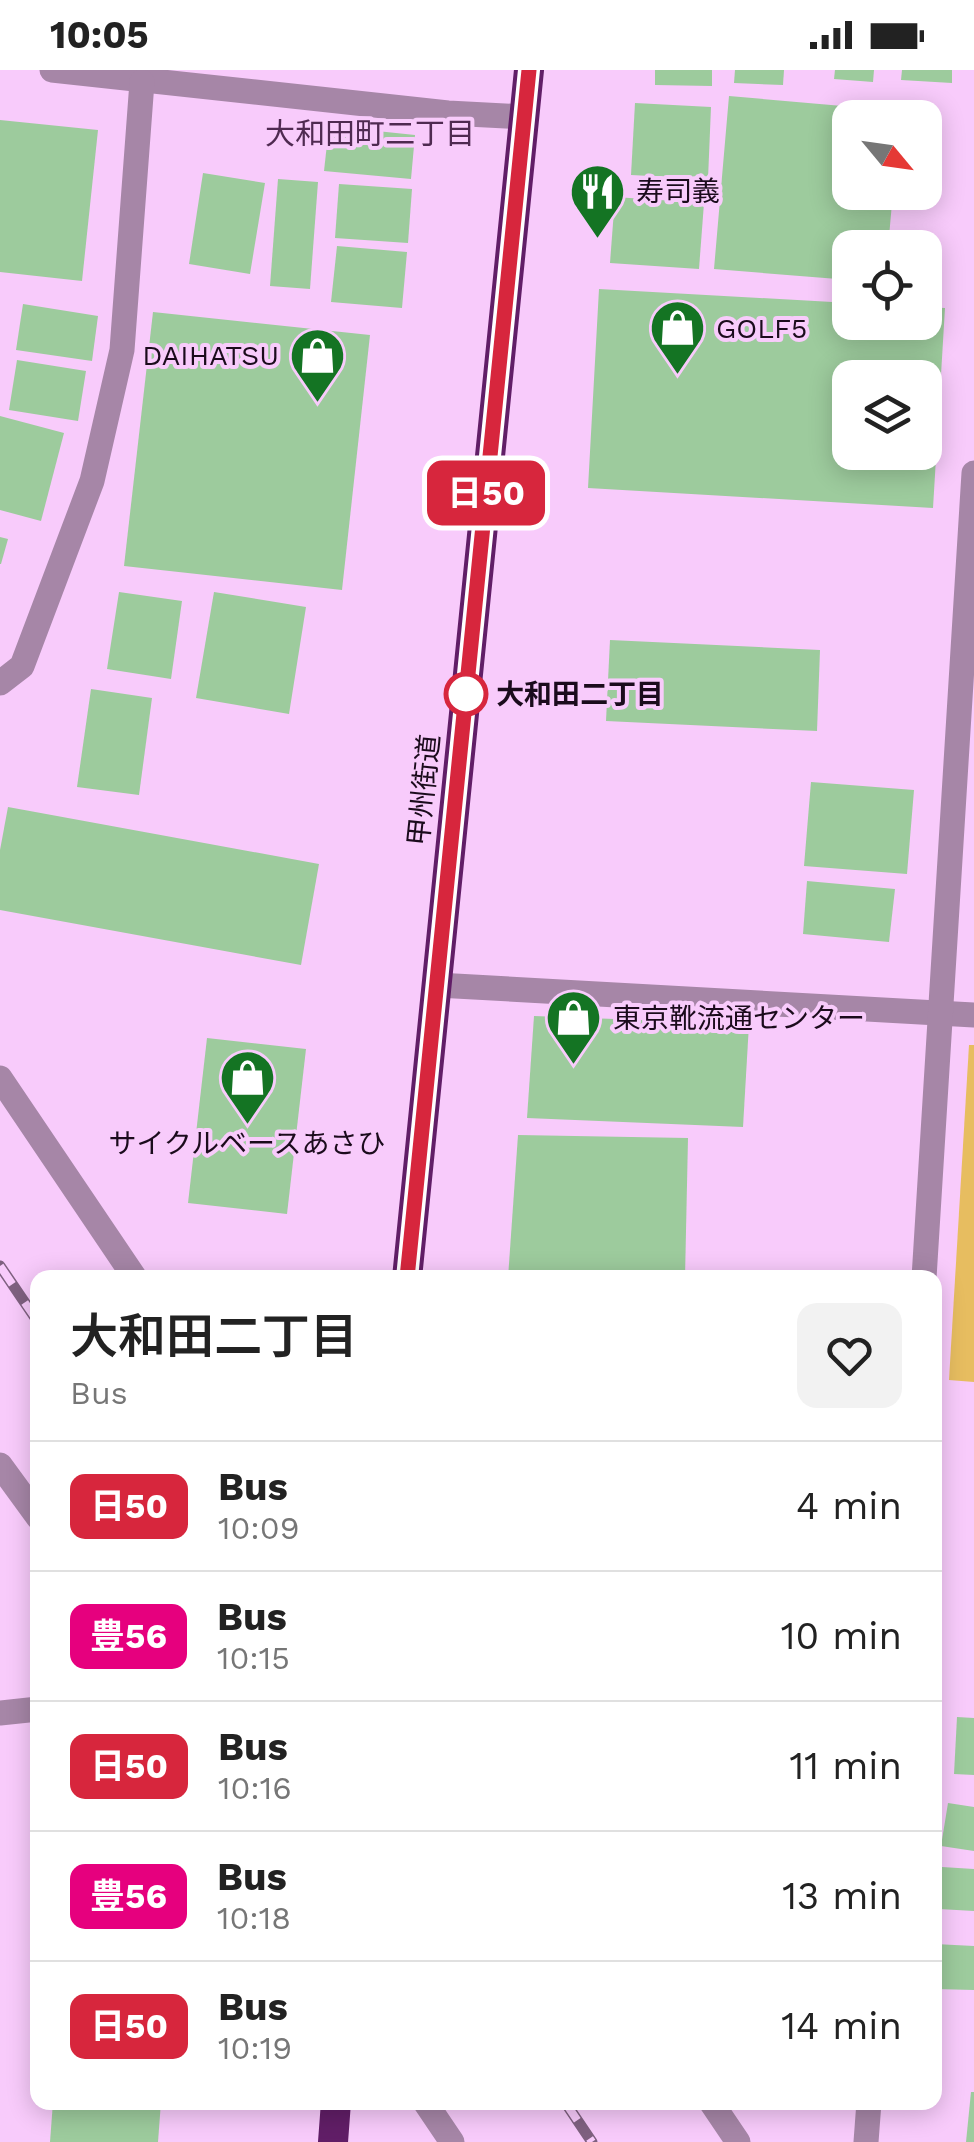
<!DOCTYPE html>
<html lang="en">
<head>
<meta charset="utf-8">
<style>
	:root { --surface:#fff; --page:#f2f2f2; --text:#222; --muted:#767676; --line:#e0e0e0 }
	body { margin:0; font-family:"Work Sans","Noto Sans JP",sans-serif; background:var(--page); color:var(--text); height:100vh; display:flex; flex-direction:column; font-size:38px; white-space:nowrap }
	* { box-sizing:border-box; margin:0 }
	p { font-size:32px; color:var(--muted) }
	.icon { flex:none; width:55px; height:55px; fill:none; stroke:currentColor; stroke-width:2; stroke-linecap:round; stroke-linejoin:round }
	.map { position:relative; flex:1; overflow:hidden }
	.sheet { position:absolute; left:30px; top:1200px; width:912px; height:840px; display:flex; flex-direction:column; background:var(--surface); border-radius:20px; box-shadow:0 5px 25px #0003 }
	.sheet>* { flex:none }
	.badge { padding:0 20px; border-radius:15px; font-size:35px; line-height:65px }
	.needle { width:65px; rotate:119deg }
	.buttons { position:absolute; left:832px; top:30px; display:grid; gap:20px }
	.buttons a { display:grid; place-items:center; width:110px; height:110px; border-radius:20px; background:var(--surface); box-shadow:0 5px 25px #0003; font-size:50px }
	.map>.badge { position:absolute; translate:-50% -50%; box-shadow:0 0 0 5px #fff }
	.round { display:grid; place-items:center; flex:none; width:105px; height:105px; border-radius:20px; background:var(--page) }
	.overview { display:flex; align-items:center; justify-content:space-between; height:170px; padding:0 40px }
	h1 { font-size:48px; font-weight:600; line-height:75px }
	ul { padding:0; list-style:none }
	li { display:flex; align-items:center; gap:30px; height:130px; padding:0 40px; border-top:2px solid var(--line) }
	li div { flex:1 }
	li b { display:block; font-size:38px }
	li em { font-style:normal }
	li .badge { min-width:110px; font-weight:700; text-align:center }
	.status { display:flex; justify-content:space-between; align-items:center; height:70px; padding:0 50px; background:var(--surface); direction:ltr }
	.status svg { height:28px; fill:currentColor }
	.map>svg:first-child { display:block }
	.green { fill:#e7bd60 }
	.building { fill:#9dcb9d; fill-rule:evenodd }
	.lines { fill:none; stroke-linecap:round; stroke-linejoin:round }
	.street { stroke:#a686a7; stroke-width:25 }
	.highway { stroke:#611e67; stroke-width:30 }
	.rail-casing { stroke:#7f6180; stroke-width:11 }
	.rail { stroke:#f8cbfb; stroke-width:8; stroke-dasharray:22; stroke-linecap:butt }
	.line-casing { stroke:#fff; stroke-width:22 }
	.line { stroke:#d7263d; stroke-width:15 }
	.stop-dot { fill:#fff; stroke:#d7263d; stroke-width:5 }
	.labels { text-anchor:middle; dominant-baseline:central; stroke-width:8; stroke-linejoin:round; paint-order:stroke }
	.poi-label { font-size:28px; fill:#1b0b1c; stroke:#f8cbfb; text-anchor:start }
	.stop-label { font-size:28px; font-weight:bold; fill:#1b0b1c; stroke:#f8cbfb; text-anchor:start }
	.street-label { font-size:28px; fill:#1b0b1c; stroke:#f8cbfb }
	.neighbourhood-label { font-size:30px; fill:#4f2a51; stroke:#f8cbfb }
</style>
</head>
<body>
<div class="status"><b>10:05</b><svg viewBox="0 0 49 12"><path d="M0 12V9h3v3zM5 12V6h3v6zM10 12V3h3v9zM15 12V0h3v12zM26 1h20v11H26zM47 4h2v5h-2z"/></svg></div>
<div class="map">
<svg width="974" height="2072" viewBox="0 0 974 2072">
	<rect width="100%" height="100%" fill="#f8cbfb"/>
	<!-- green -->
	<path class="green" d="M969,975H974V1312L949,1310Z"/>
	<!-- building -->
	<g class="building">
		<path d="M655,0H712V16L655,15Z"/>
		<path d="M735,0H784L783,15L734,13Z"/>
		<path d="M835,0H874L873,12L834,9Z"/>
		<path d="M902,0H952V13L901,10Z"/>
		<path d="M729,26L900,41L899,48H850V122H893L888,178H850V210L714,199Z"/>
		<path d="M635,33L711,37L708,109L631,105Z"/>
		<path d="M0,50L98,60L82,211L0,202Z"/>
		<path d="M329,56L415,65L411,109L324,101Z"/>
		<path d="M203,103L265,113L250,204L189,194Z"/>
		<path d="M278,109L318,112L310,219L270,216Z"/>
		<path d="M339,114L412,119L408,173L335,168Z"/>
		<path d="M615,127L704,133L699,199L610,193Z"/>
		<path d="M337,176L407,182L402,238L331,232Z"/>
		<path d="M599,219L850,233V252H925V237L945,238L933,438L588,418ZM850,308H925V382H850Z"/>
		<path d="M23,234L98,246L92,291L16,280Z"/>
		<path d="M153,242L370,265L342,520L124,496Z"/>
		<path d="M17,290L86,301L78,351L9,340Z"/>
		<path d="M0,346L64,363L41,451L0,440Z"/>
		<path d="M0,467L8,469L1,494H0Z"/>
		<path d="M119,522L182,531L171,609L107,599Z"/>
		<path d="M214,522L306,537L289,644L196,628Z"/>
		<path d="M610,570L820,580L817,661L606,651Z"/>
		<path d="M91,619L152,628L139,725L77,717Z"/>
		<path d="M811,712L914,720L907,804L804,796Z"/>
		<path d="M8,737L319,794L301,895L0,840V780Z"/>
		<path d="M807,811L895,819L889,872L803,864Z"/>
		<path d="M534,946L749,954L743,1057L527,1048Z"/>
		<path d="M207,968L306,979L287,1144L188,1133Z"/>
		<path d="M518,1065L688,1068L685,1208H508Z"/>
		<path d="M957,1647L974,1648V1705L954,1704Z"/>
		<path d="M948,1733L974,1737V1781L941,1776Z"/>
		<path d="M942,1797L974,1799V1841L939,1839Z"/>
		<path d="M935,1874L974,1876V1920L935,1919Z"/>
		<path d="M971,2022H974V2072H966Z"/>
		<path d="M53,2032H161L158,2072H50Z"/>
	</g>
	<g class="lines">
		<!-- street -->
		<g class="street">
			<path d="M52,0L448,43L525,47"/>
			<path d="M0,613L22,596L92,411L122,280L142,12"/>
			<path d="M437,915L974,945"/>
			<path d="M0,1008L135,1208"/>
			<path d="M924,1208L974,403"/>
			<path d="M0,1395L38,1447"/>
			<path d="M0,1643L38,1639"/>
			<path d="M425,2032L452,2072"/>
			<path d="M711,2032L738,2072"/>
			<path d="M866,2072L869,2032"/>
		</g>
		<!-- highway -->
		<g class="highway">
			<path d="M407,1208L529,0"/>
			<path d="M333,2072L336,2032"/>
		</g>
		<defs>
			<g id="rail">
				<path d="M0,1196L38,1252"/>
				<path d="M565,2032L592,2072"/>
			</g>
		</defs>
		<!-- rail casing -->
		<use href="#rail" class="rail-casing"/>
		<!-- rail -->
		<use href="#rail" class="rail"/>
	</g>
	<g class="lines">
		<defs>
			<path id="line" d="M407,1208L529,0"/>
		</defs>
		<!-- line casing -->
		<use href="#line" class="line-casing"/>
		<!-- line -->
		<use href="#line" class="line"/>
	</g>
	<!-- icons -->
	<defs>
		<symbol id="restaurant-pin" viewBox="-11 -11 22 30"><path d="M0 17L-7.5 6A9.5 9.5 0 1 1 7.5 6Z" fill="#147423" stroke="#f8cbfb"/><path d="M-5-6h1v4h1v-4h1v4h1v-4h1v5L-1.5 .5V6h-2V.5L-5-1ZM5-6V6H3V1.5H1.5Q1.5-4 5-6Z" fill="#fff"/></symbol>
		<symbol id="shop-pin" viewBox="-11 -11 22 30"><path d="M0 17L-7.5 6A9.5 9.5 0 1 1 7.5 6Z" fill="#147423" stroke="#f8cbfb"/><path d="M-5-2.5h2.3a2.7 3.5 0 0 1 5.4 0H5L5.5 6h-11ZM-1.5-2.5h3a1.5 2.3 0 0 0-3 0Z" fill="#fff"/></symbol>
	</defs>
	<g fill-rule="evenodd">
		<use href="#restaurant-pin" x="566" y="90" width="63" height="86"/>
		<use href="#shop-pin" x="646" y="226" width="63" height="86"/>
		<use href="#shop-pin" x="286" y="254" width="63" height="86"/>
		<use href="#shop-pin" x="542" y="916" width="63" height="86"/>
		<use href="#shop-pin" x="216" y="976" width="63" height="86"/>
	</g>
	<!-- markers -->
	<circle class="stop-dot" cx="466" cy="624" r="20"/>
	<g class="labels">
		<!-- poi labels -->
		<g class="poi-label">
			<text x="636" y="121">寿司義</text>
			<text x="716" y="258">GOLF5</text>
			<text x="279" y="285" text-anchor="end">DAIHATSU</text>
			<text x="613" y="948">東京靴流通センター</text>
			<text x="247" y="1073" text-anchor="middle">サイクルベースあさひ</text>
		</g>
		<!-- stop labels -->
		<g class="stop-label">
			<text x="496" y="624">大和田二丁目</text>
		</g>
		<!-- street labels -->
		<g class="street-label">
			<text transform="translate(424 720) rotate(-84)">甲州街道</text>
		</g>
		<!-- neighbourhood labels -->
		<g class="neighbourhood-label">
			<text x="370" y="63">大和田町二丁目</text>
		</g>
	</g>
</svg>
<div class="buttons">
<a><svg class="needle" viewBox="-14 -14 28 28"><path d="M0-13l5 13h-10z" fill="#e53935"/><path d="M0 13l5-13h-10z" fill="#767676"/></svg></a>
<a><svg class="icon" aria-label="locate" viewBox="0 0 24 24"><circle cx="12" cy="12" r="6"/><path d="M12 2v4M12 18v4M2 12h4M18 12h4"/></svg></a>
<a><svg class="icon" aria-label="layers" viewBox="0 0 24 24"><path d="M12 4l9 5-9 5-9-5zM3 14l9 5 9-5"/></svg></a>
</div>
<b class="badge" style="left:486px;top:423px;background:#d7263d;color:#fff">日50</b>
<section class="sheet">
<div class="overview"><div><h1>大和田二丁目</h1><p>Bus</p></div><a class="round"><svg class="icon" aria-label="heart" viewBox="0 0 24 24"><path d="M12 20l-8-8c-3-5 5-10 8-4 3-6 11-1 8 4z"/></svg></a></div>
<ul>
<li><span class="badge" style="background:#d7263d;color:#fff">日50</span><div><b>Bus</b><p>10:09</p></div><em>4 min</em></li>
<li><span class="badge" style="background:#e6007e;color:#fff">豊56</span><div><b>Bus</b><p>10:15</p></div><em>10 min</em></li>
<li><span class="badge" style="background:#d7263d;color:#fff">日50</span><div><b>Bus</b><p>10:16</p></div><em>11 min</em></li>
<li><span class="badge" style="background:#e6007e;color:#fff">豊56</span><div><b>Bus</b><p>10:18</p></div><em>13 min</em></li>
<li><span class="badge" style="background:#d7263d;color:#fff">日50</span><div><b>Bus</b><p>10:19</p></div><em>14 min</em></li>
</ul>
</section>
</div>
</body>
</html>
